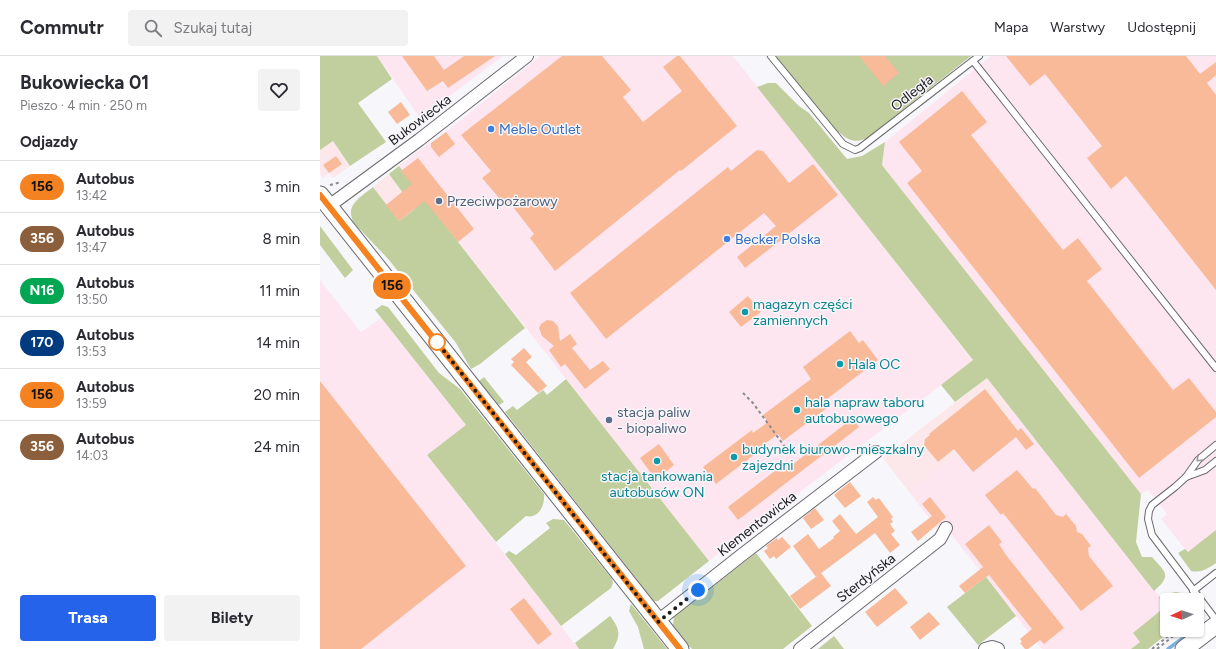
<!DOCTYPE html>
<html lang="pl">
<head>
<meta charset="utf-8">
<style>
	:root { --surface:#fff; --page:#f2f2f3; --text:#2b2b33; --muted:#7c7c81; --line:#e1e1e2; --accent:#2563eb }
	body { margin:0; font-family:Figtree,sans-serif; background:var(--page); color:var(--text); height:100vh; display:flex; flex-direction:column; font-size:15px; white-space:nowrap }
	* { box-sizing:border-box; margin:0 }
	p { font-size:13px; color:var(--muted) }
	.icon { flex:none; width:22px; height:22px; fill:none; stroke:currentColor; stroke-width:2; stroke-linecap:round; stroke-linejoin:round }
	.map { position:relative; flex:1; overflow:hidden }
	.side { display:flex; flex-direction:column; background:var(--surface); width:320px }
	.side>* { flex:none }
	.badge { padding:0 8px; border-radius:13px; font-size:14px; line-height:26px }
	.needle { width:26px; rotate:266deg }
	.controls { position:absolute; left:840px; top:537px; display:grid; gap:8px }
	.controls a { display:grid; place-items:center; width:44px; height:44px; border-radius:4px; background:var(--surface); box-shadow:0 1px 3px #0004; font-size:20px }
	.you { position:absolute; width:20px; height:20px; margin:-10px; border:3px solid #fff; border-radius:50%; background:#1a73e8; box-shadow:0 0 0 6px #1a73e833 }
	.map>.badge { position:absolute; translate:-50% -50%; box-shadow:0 0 0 2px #fff }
	h2 { padding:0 20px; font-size:15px; line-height:36px }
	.round { display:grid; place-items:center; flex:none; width:42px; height:42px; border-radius:4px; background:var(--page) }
	.overview { display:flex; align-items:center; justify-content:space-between; height:68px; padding:0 20px }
	h1 { font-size:19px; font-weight:700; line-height:30px }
	.action { display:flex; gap:8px; margin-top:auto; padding:8px 20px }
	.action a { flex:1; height:46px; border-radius:4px; background:var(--accent); color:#fff; font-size:16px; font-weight:700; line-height:46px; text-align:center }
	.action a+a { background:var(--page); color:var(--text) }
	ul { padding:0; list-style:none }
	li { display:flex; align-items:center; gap:12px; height:52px; padding:0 20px; border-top:1px solid var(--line) }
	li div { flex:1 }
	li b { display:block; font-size:15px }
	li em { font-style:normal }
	li .badge { min-width:44px; font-weight:700; text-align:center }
	header { display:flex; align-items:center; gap:24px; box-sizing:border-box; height:56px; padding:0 20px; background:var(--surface); border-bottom:1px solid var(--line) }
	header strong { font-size:19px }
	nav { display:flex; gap:22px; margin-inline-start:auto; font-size:14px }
	.search { width:280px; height:36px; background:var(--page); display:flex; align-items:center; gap:10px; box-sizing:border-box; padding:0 14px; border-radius:4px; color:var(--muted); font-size:15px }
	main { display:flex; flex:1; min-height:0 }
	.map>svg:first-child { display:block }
	.commercial { fill:#fce7eb }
	.industrial { fill:#fee6f0 }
	.green { fill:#c1ce9d }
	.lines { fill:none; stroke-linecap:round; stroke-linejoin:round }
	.stream { stroke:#7bb1dc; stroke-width:3.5 }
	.building { fill:#f8ba99 }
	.lane-casing { stroke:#6c6b6f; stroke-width:8 }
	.street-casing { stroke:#6c6b6f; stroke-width:14 }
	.secondary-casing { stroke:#6c6b6f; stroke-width:19 }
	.path { stroke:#89898c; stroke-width:2; stroke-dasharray:3 3; stroke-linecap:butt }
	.lane { stroke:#fff; stroke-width:6 }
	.street { stroke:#fff; stroke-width:12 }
	.secondary { stroke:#fff; stroke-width:17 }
	.oneway { stroke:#99999a }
	.line-casing { stroke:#fff; stroke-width:9 }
	.line { stroke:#f58220; stroke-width:6 }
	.walk { stroke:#1c1c1e; stroke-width:4; stroke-dasharray:0 7.2 }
	.shop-dot { fill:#3f7fe0; stroke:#f7f7fb; stroke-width:1.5 }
	.service-dot { fill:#5c6f8a; stroke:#f7f7fb; stroke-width:1.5 }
	.culture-dot { fill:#0f9aa8; stroke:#f7f7fb; stroke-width:1.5 }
	.stop-dot { fill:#fff; stroke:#f58220; stroke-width:2 }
	.labels { text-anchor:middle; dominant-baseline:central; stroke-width:3; stroke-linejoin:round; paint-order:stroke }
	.street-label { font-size:14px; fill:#1c1c1e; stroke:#f7f7fb }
	.shop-label { font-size:14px; fill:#366cbe; stroke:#f7f7fb; text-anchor:start }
	.service-label { font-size:14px; fill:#4e5e75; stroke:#f7f7fb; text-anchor:start }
	.culture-label { font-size:14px; fill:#0d838f; stroke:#f7f7fb; text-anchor:start }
</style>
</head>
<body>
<header>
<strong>Commutr</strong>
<div class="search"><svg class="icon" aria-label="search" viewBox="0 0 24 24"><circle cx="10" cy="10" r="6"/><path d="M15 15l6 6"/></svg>Szukaj tutaj</div>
<nav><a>Mapa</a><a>Warstwy</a><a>Udostępnij</a></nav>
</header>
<main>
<section class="side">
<div class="overview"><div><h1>Bukowiecka 01</h1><p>Pieszo · 4 min · 250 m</p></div><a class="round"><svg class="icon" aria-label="heart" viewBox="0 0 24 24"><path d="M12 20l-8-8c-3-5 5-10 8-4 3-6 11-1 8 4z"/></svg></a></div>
<h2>Odjazdy</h2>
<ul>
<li><span class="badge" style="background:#f58220;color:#111">156</span><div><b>Autobus</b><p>13:42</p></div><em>3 min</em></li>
<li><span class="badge" style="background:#8b5e3c;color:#fff">356</span><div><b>Autobus</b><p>13:47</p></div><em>8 min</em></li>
<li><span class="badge" style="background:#00a651;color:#fff">N16</span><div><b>Autobus</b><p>13:50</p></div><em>11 min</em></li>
<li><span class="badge" style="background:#003b80;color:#fff">170</span><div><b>Autobus</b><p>13:53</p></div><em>14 min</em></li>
<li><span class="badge" style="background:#f58220;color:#111">156</span><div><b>Autobus</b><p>13:59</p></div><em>20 min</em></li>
<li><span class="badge" style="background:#8b5e3c;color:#fff">356</span><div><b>Autobus</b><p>14:03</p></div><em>24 min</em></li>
</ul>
<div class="action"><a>Trasa</a><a>Bilety</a></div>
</section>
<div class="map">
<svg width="896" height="593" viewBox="0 0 896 593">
	<rect width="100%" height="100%" fill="#f7f7fb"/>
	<!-- commercial -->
	<g class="commercial">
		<path d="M13,85L30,110L13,122L9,117L3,122L0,118V94Z"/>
		<path d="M69,118L95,153L79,165L53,131Z"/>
		<path d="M667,322L693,355L589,436L563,402Z"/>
	</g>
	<!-- industrial -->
	<g class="industrial">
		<path d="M57,0H183L100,62Z"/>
		<path d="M220,0H413L653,305L389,505L79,110L110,86L111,87L126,76Z"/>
		<path d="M671,0H896V474L868,497L841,463L847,458L828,434L821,438L562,109L565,86Z"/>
		<path d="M0,224L41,276L61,262L146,369L107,399L259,593H0Z"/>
		<path d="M693,355L847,550L813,577L820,586L811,593H722L626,472L622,468L617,472L589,436Z"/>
	</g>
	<!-- green -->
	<g class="green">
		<path d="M0,0H57L72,23L38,47L66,86L30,110L13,85L0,94Z"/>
		<path d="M456,0H651L547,82C533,88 528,84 516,74Z"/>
		<path d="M448,27H456L479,50L489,57L527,103L542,100L565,86L562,109L821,438L816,486L822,501H832C846,517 852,519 834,535L667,322L635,346L621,329L653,304L437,31Z"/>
		<path d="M79,110L205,272L160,308L151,313L136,287L69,204L34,167C24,149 41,141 53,131L79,165L95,153L69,118Z"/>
		<path d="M0,170L33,214L25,222L0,189Z"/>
		<path d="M62,249L68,251L119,317L140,333L224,438C225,449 219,463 206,460L176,486L107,399L146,369L55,254Z"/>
		<path d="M164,321L184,346L179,349L159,325Z"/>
		<path d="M246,323L389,505L338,545H334L185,356L193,350L197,354L223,334L227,339Z"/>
		<path d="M233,463L244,464L292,523L293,527L291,532L241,570L185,498L189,495L196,499L230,472L226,467Z"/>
		<path d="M896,474V507C887,513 882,517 871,515L858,497L865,493L868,496Z"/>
		<path d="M436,497L492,570L463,593H372L353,569L354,561Z"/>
		<path d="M666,521L696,560L658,589L627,551Z"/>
		<path d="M856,536L861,537L869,544H847V574H852L828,593H811L820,586L813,577L846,550L839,542L847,538Z"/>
		<path d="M311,548L347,593H324L318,571L309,555Z"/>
		<path d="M290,560C300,573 301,579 293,593H259L255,587Z"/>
		<path d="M514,580L524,593H498Z"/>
	</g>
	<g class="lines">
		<!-- stream -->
		<path class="stream" d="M848,593L871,576"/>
	</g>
	<!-- building -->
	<g class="building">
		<path d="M82,0H114L124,14L144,0H175L128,32L123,25L107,35Z"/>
		<path d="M242,0H282L311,34L303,41L323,66L362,35L343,11L357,0H360L417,70L361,115L360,114L235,215L210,182L214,178L190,147L186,150L162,122L171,115L141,79Z"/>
		<path d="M539,0H565L579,17L563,30Z"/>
		<path d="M686,0H866L880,18L896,6V19L887,27L896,39V234L806,120L791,133L767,102L782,90L725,18L710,30Z"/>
		<path d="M642,35L667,66L651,79L743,194L758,182L782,213L767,225L853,334L869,322L896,356V361L819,422L587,127L602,115L579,86Z"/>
		<path d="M81,46L90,59L77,68L68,56Z"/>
		<path d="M126,76L135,88L119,101L111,91V87Z"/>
		<path d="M437,94L443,95L469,127L493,108L518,139L425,212L417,201L456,170L444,157L286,283L250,237L408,111L411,115Z"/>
		<path d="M16,100L22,108L9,117L3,109Z"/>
		<path d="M98,102L154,173L138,186L105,145L79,165L66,149L92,128L81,115Z"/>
		<path d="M428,240L441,256L421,271L409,256Z"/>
		<path d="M227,264L233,265L238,270L240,285L250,278L257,288L252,292L270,314L283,305L290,313L265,333L245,308L241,311L229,294L234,290L222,280L219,272L221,268Z"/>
		<path d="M530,275L539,287L543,284L558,304L507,343L511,349L463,385L458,378L443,389L444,391L396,428L383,411L432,374L433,377L448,366L443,359L491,323L483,311Z"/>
		<path d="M204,292L212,301L206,306L227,330L218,337L191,309L194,306L191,303Z"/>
		<path d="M0,325L146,510L41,593H0Z"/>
		<path d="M665,333L698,375L701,372L714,388L706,394L696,381L653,416L634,393L618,406L604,389L605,383L610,379L609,378Z"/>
		<path d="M533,362L539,371L418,464L408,451L460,411L463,416Z"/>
		<path d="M339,388L354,409L336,424L320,402Z"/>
		<path d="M697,414L713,433L715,432L736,459L743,461L746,458L756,470L757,476L762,478L771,490L768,492L769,500L793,530L761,555L683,457L681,459L665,439Z"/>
		<path d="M530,426L541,440L525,452L514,439Z"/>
		<path d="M553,441L556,444L559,442L573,461L571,463L573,466L570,468L575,475L571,478L580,489L570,497L555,477L496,521L473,490L488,478L499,493L514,482L513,481L520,475L512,465L520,458L536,478L558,461L547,446Z"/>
		<path d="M610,441L626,461L598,485L591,476L612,460L602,448Z"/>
		<path d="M495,452L504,464L491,473L483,462Z"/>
		<path d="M669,469L682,486L679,488L686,499L744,572L724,588L720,584L708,593H705L700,587L702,586L700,583L712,573L669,519L645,537L639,530L663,511L645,488Z"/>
		<path d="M462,481L471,491L456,503L454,500L450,503L444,495L448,492L446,490L457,482L458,484Z"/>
		<path d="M501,517L511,530L480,553L470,540Z"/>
		<path d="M575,532L588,547L557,571L545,556Z"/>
		<path d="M204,542L232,578L218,589L190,553Z"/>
		<path d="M609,556L620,568L600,584L590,571Z"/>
	</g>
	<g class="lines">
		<defs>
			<g id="lane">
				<path d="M451,0L523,88L535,94L540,92L659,0"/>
				<path d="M653,5L896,312"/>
				<path d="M896,389L878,404L866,421L855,431L832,449L829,455L828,463L832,479L896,564"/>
				<path d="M866,421L885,414L896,405"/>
				<path d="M873,535L896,517"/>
			</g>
			<g id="street">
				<path d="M9,150L99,84L207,0"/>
				<path d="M338,565L423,498L556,396"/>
				<path d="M480,593L620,483L626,472"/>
				<path d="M665,593L672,591L678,593"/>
			</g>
			<g id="secondary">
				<path d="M0,139L360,593"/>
				<path d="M864,593L896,569"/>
			</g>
		</defs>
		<!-- lane casing -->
		<use href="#lane" class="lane-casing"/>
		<!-- street casing -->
		<use href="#street" class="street-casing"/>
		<!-- secondary casing -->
		<use href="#secondary" class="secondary-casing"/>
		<!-- path -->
		<g class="path">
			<path d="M10,129L21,126"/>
			<path d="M423,337L433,347L465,391"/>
			<path d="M877,562L882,558"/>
			<path d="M832,593L856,574"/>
			<path d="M837,593L861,574"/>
		</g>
		<!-- lane -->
		<use href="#lane" class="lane"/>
		<!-- street -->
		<use href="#street" class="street"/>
		<!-- secondary -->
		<use href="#secondary" class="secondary"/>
	</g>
	<!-- one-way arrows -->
	<defs><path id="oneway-chevron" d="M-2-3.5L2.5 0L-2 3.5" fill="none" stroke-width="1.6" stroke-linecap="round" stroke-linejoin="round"/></defs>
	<use class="oneway" href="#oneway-chevron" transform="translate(879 403) rotate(135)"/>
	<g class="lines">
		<defs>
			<path id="line" d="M0,139L360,593"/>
		</defs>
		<!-- line casing -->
		<use href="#line" class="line-casing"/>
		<!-- line -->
		<use href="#line" class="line"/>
		<!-- walk -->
		<path class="walk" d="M117,286L116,285L338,566L378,534"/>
	</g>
	<!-- markers -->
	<g class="shop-dot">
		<circle cx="171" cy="73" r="4"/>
		<circle cx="407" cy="183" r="4"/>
	</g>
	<g class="service-dot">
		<circle cx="119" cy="145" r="4"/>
		<circle cx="289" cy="364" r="4"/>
	</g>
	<g class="culture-dot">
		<circle cx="425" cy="256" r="4"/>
		<circle cx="520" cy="308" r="4"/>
		<circle cx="477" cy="354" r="4"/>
		<circle cx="414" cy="401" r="4"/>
		<circle cx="337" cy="405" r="4"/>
	</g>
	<circle class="stop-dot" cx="117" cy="286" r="8"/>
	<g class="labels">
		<!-- street labels -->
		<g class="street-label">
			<text transform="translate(592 37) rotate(-38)">Odległa</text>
			<text transform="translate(100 64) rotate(-37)">Bukowiecka</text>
			<text transform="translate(437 468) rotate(-38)">Klementowicka</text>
			<text transform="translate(546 522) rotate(-38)">Sterdyńska</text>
		</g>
		<!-- shop labels -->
		<g class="shop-label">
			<text x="179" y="73">Meble Outlet</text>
			<text x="415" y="183">Becker Polska</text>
		</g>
		<!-- service labels -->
		<g class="service-label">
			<text x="127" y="145">Przeciwpożarowy</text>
			<text x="297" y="356">stacja paliw<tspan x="297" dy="16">- biopaliwo</tspan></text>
		</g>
		<!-- culture labels -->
		<g class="culture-label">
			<text x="433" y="248">magazyn części<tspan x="433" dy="16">zamiennych</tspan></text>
			<text x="528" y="308">Hala OC</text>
			<text x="485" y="346">hala napraw taboru<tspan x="485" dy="16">autobusowego</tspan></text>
			<text x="422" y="393">budynek biurowo-mieszkalny<tspan x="422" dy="16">zajezdni</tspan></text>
			<text x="337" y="420" text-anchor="middle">stacja tankowania<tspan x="337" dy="16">autobusów ON</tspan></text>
		</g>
	</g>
</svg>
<div class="controls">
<a><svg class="needle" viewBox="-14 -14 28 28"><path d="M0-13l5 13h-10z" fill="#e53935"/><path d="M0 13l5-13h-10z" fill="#7c7c81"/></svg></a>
</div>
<div class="you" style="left:378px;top:534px"></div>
<b class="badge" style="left:72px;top:230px;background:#f58220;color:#111">156</b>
</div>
</main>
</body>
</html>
